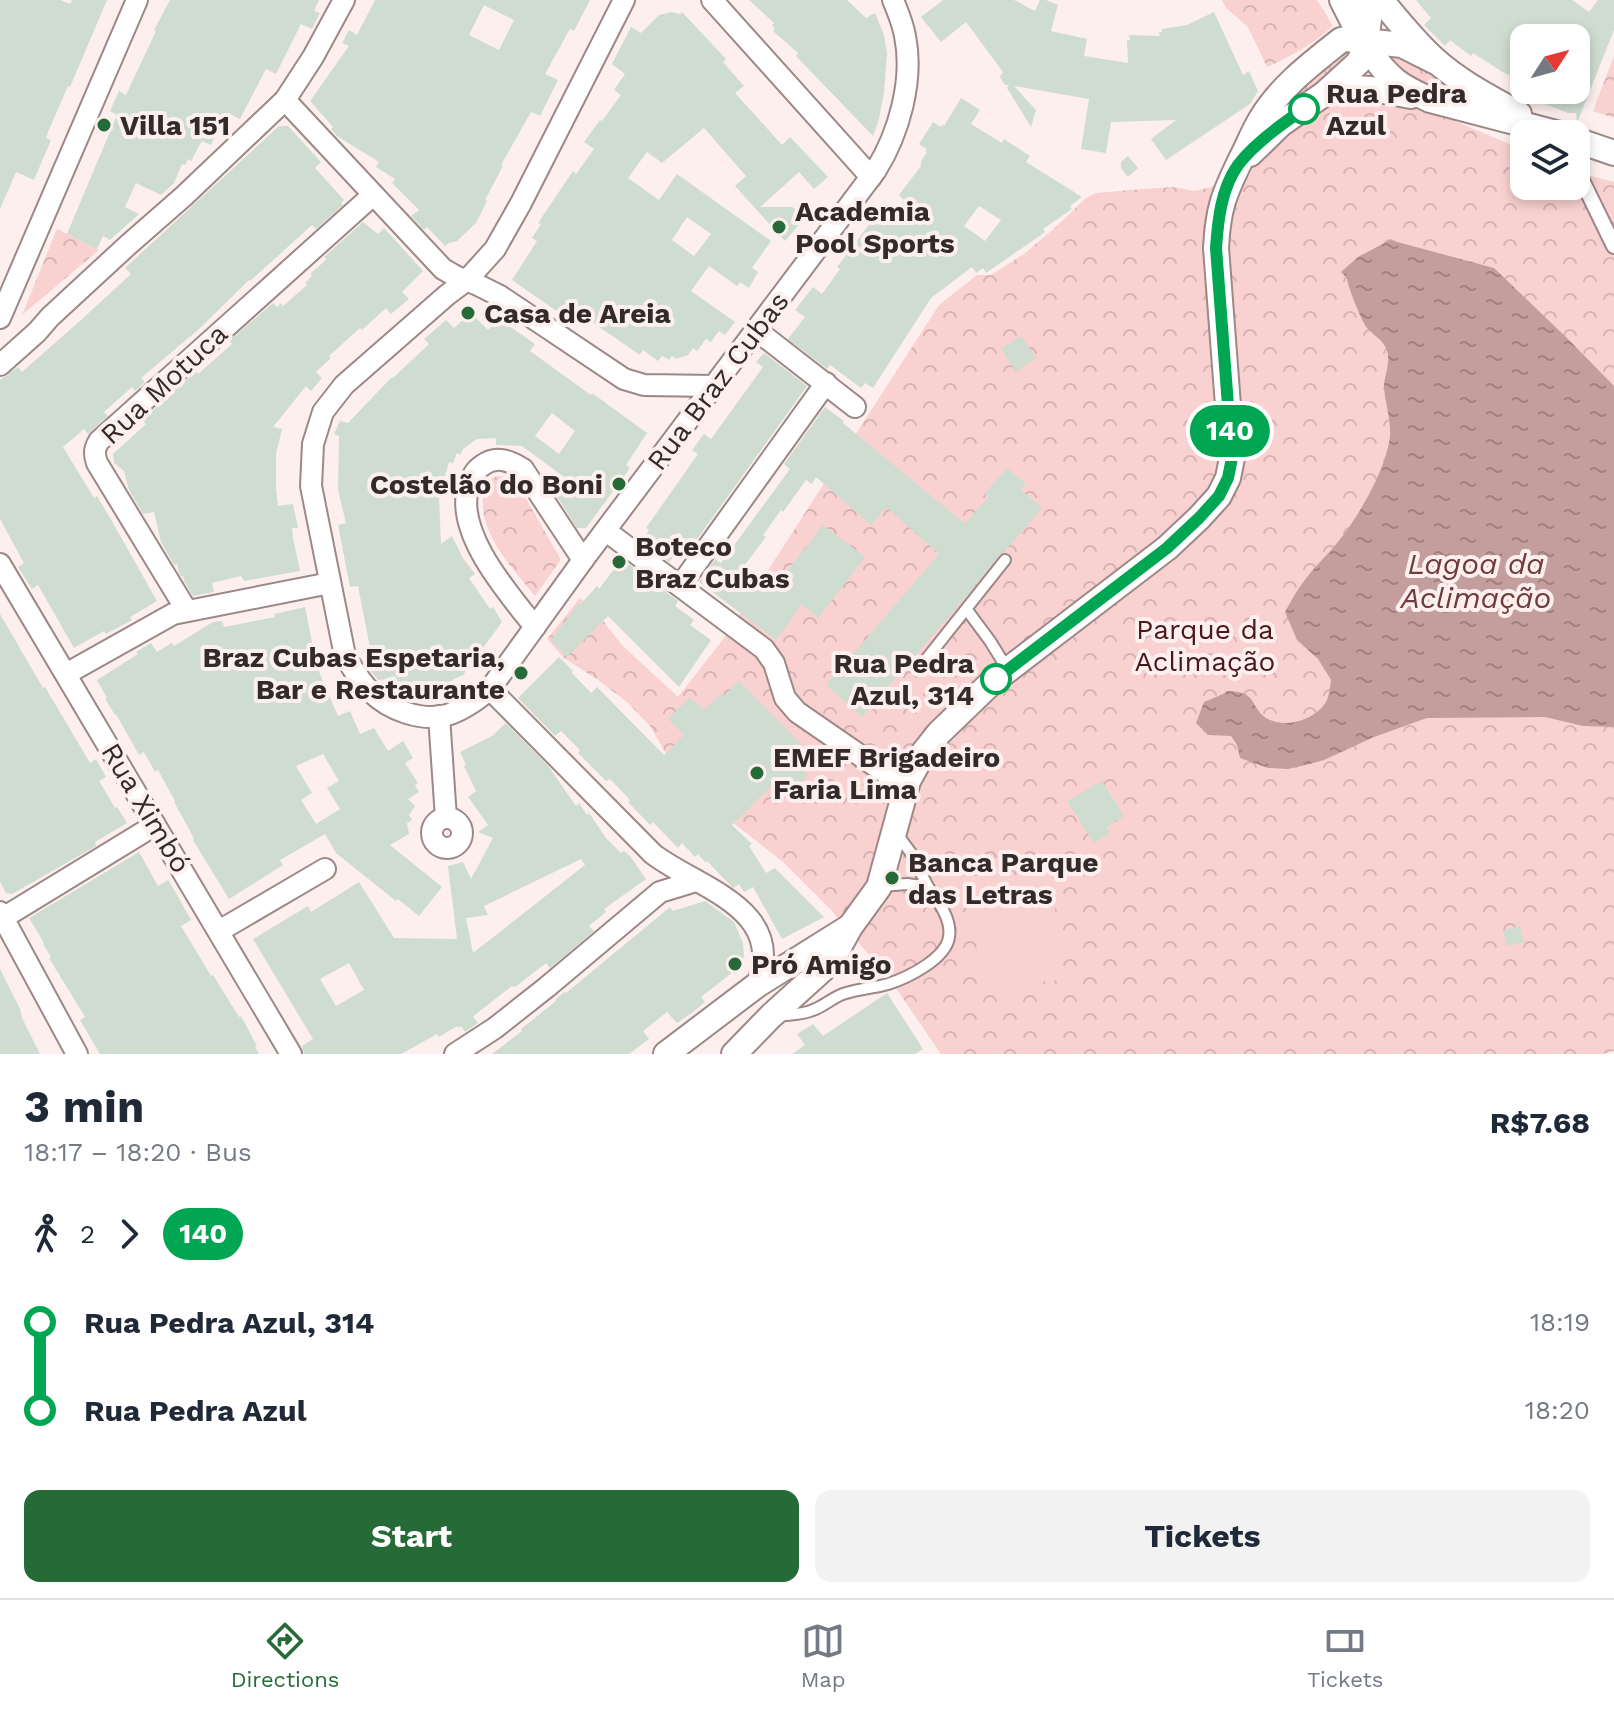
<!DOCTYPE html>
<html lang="en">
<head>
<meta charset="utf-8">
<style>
	:root { --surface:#fff; --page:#f2f2f3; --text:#1f2937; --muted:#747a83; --line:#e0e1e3; --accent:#266b37 }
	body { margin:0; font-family:"Work Sans",sans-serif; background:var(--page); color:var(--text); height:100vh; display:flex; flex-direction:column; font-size:30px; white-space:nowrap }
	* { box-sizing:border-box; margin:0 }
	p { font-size:26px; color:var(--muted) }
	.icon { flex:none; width:44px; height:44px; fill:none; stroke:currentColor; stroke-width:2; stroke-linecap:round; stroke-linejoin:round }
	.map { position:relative; height:1054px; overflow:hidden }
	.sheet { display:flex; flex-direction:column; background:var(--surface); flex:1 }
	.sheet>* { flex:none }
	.badge { padding:0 16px; border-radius:26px; font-size:28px; line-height:52px }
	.needle { width:52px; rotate:54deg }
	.fabs { position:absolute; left:1510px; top:24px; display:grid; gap:16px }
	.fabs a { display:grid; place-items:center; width:80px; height:80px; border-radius:16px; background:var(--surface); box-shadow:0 4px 12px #0003; font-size:40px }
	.map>.badge { position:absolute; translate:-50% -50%; box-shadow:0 0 0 4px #fff }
	.legs { display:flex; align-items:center; gap:12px; height:88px; padding:0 24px; font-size:26px }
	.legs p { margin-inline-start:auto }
	.overview { display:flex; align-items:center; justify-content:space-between; height:136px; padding:0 24px }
	h1 { font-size:44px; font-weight:700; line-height:60px }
	.button { display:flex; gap:16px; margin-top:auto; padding:16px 24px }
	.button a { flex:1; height:92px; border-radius:16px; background:var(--accent); color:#fff; font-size:32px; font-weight:700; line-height:92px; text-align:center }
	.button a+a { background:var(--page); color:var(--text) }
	ul { padding:0 24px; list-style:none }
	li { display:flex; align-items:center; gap:28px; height:88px; font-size:30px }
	li i { display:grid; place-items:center; width:12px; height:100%; margin:0 10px; background:currentColor }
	li i::after { content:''; width:20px; height:20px; margin:-10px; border:6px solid; border-radius:50%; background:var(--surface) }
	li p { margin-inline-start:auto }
	li:first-child i { background:linear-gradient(#0000 50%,currentColor 0) }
	li:last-child i { background:linear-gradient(currentColor 50%,#0000 0) }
	.menu { display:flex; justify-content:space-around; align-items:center; height:112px; border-top:2px solid var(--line); background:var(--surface); font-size:22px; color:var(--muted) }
	.menu a { display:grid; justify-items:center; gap:4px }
	.menu .current { color:var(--accent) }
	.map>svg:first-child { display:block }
	.grass { fill:url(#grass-tufts) }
	.park { fill:url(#park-crowns) }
	.pitch { fill:#f9d1d0 }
	.water { fill:url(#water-ripples) }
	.building { fill:#ceddd0; fill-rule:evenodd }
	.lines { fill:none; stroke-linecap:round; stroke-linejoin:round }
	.service-casing { stroke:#9c8887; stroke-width:14 }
	.pedestrian-casing { stroke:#9c8887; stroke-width:18 }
	.minor-casing { stroke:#9c8887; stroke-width:24 }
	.tertiary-casing { stroke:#9c8887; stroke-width:28 }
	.service { stroke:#fff; stroke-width:10 }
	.pedestrian { stroke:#fff; stroke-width:14 }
	.minor { stroke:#fff; stroke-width:20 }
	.tertiary { stroke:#fff; stroke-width:24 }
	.line-1-casing { stroke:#fff; stroke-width:18 }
	.line-1 { stroke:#00a651; stroke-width:12 }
	.stop-1-dot { fill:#fff; stroke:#00a651; stroke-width:4 }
	.poi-dot { fill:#266b37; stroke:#fcefee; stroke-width:3 }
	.labels { text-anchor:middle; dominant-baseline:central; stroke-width:8; stroke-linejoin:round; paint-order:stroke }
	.stop-label { font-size:28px; font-weight:bold; fill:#332b2a; stroke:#fcefee; text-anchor:start }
	.poi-label { font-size:28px; font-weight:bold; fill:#332b2a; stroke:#fcefee; text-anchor:start }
	.street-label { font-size:28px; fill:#332b2a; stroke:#fcefee }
	.park-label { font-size:28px; fill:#49181a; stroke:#fcefee }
	.water-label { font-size:30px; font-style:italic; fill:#703b3b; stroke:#fcefee }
</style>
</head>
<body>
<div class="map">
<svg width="1614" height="1054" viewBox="0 0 1614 1054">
	<defs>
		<pattern id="grass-tufts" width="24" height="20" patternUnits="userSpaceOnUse" patternTransform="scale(2)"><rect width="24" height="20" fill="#f9d1d0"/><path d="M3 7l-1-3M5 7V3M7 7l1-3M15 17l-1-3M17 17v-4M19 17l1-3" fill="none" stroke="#d6b4b3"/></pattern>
		<pattern id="park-crowns" width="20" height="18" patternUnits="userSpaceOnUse" patternTransform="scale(2)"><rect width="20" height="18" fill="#f9d1d0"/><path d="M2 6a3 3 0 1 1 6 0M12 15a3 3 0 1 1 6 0" fill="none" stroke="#d6b4b3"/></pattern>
		<pattern id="water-ripples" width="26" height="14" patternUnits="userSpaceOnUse" patternTransform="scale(2)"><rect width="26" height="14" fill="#c49e9d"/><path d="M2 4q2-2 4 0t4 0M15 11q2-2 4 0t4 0" fill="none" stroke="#a08180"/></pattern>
	</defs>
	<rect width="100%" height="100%" fill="#fcefee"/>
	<!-- grass -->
	<g class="grass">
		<path d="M1392,48L1494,110L1411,83L1382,50Z"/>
		<path d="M1345,50L1357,53L1286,111H1276Z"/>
	</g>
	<!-- park -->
	<g class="park">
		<path d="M1222,0H1317L1333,26C1315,43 1290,57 1267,67L1248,27L1226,8Z"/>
		<path d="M1614,56V118L1593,111Z"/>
		<path d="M1357,93L1428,110L1524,150V186H1576V172L1614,182V1051L1603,1054H941L891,981L831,910L782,861L732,822L668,757L650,726L627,702L598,680L564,658L547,639L580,598L592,607L623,646L678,697L727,634L939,305L977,275H991L1024,254L1057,226L1086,198L1096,193L1131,190L1173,187L1194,191L1212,187L1241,173L1273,131Z"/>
		<path d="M57,229L99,250L22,315Z"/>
		<path d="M502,476L511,478L517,483L560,558V561L535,596C513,569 479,534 483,496C484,483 488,477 502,476Z"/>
	</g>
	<!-- pitch -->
	<path class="pitch" d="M1052,872L1061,980L980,986L971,879Z"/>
	<!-- water -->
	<path class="water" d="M1390,240L1494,268L1569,340L1614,386V727L1583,726L1545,717L1427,718L1374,737L1324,760L1306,765L1288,769L1268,768L1240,758L1237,745L1231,736L1208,735L1196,723L1204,702L1223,694L1227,691C1258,691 1249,706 1266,718C1284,729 1311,721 1324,705C1329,699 1330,688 1331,680L1318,659L1297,640L1285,612C1291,601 1297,590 1304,581C1313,569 1323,559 1332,549C1355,523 1387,470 1390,435C1391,419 1385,403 1384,387C1384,375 1391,363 1387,351C1384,340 1374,336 1367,328C1362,322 1347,285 1347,278L1341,272L1358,257Z"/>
	<!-- building -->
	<g class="building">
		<path d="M0,0H60L70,4L72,0H107L70,87L68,86L48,132L46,138L51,140L34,180L16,172L0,209Z"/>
		<path d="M170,0H319L314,11L320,13L312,29L301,24L276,74L266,69L240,119L230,114L222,132L218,130L211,145L202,141L191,161L188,159L185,165L182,164L174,183L161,195L136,183L125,207L139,214L110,240L103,236L97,249L67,234L117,115L110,111L119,91L126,95L156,31L154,30Z"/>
		<path d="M375,0H590L574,31L570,29L545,74L558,80L540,116L531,112L501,165L503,166L485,200L487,201L476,223L457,241L449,243L445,246L427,227L424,230L411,216L419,210L392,183L395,179L376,167L379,162L337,136L331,129L333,127L310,101L349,46L342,43L349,30L357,35ZM484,5L514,20L499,50L469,35Z"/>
		<path d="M749,0H847L866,18L875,13L884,35L887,53L884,92L879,119L873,136L796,56L798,53L773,31L775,29L772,25L774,23Z"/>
		<path d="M943,0H1014L1035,11L1040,0H1046L1058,5L1051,31L1087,39L1084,56L1128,63L1127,40H1130L1129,35L1160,36L1159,32H1162V29L1187,25L1214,12L1243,75L1249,71L1258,91L1250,104L1166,160L1151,139L1176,120L1111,122L1106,153L1081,149L1089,99L1014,86L1036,110L1031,127L1007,88L1009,85H1005L1000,77L1003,72L966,22L941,42L921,17Z"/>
		<path d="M1416,0H1572L1589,12L1598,0H1614V30L1577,123L1576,113H1568L1512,91L1576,90V38H1524V83L1501,71L1473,53L1471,56L1450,40L1445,46L1424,25L1431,18Z"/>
		<path d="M671,12L680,14L682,12L726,59L723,62L744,86L735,93L782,145L790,137L828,177L814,189L799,172L760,207H792L798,211L799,218L803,220L785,241L735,186L746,176L704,128L662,163L647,152L628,178L659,200L677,174L771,241L752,268L758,272L749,288L740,282L737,286L709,266L691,291L735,322L725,335L719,331L711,342L706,339L697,351L693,348L688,355L676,359L672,356L669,360L662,356L658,361L643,350L640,355L589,320L588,323L563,305L558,312L512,280L537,241L532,238L541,224L538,223L573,171L576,174L594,149L584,142L600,120L602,121L621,95L614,90L625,74L612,64L631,27L641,33L659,15ZM687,217L711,234L694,256L672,240Z"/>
		<path d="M961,98L980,110L971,124L1002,143L1004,139L1030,156L1026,162L1082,197L1070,206L1072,209L1043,229L1045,232L986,273L983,268L976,273L972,267L931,298L873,388L865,383L861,388L830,365L827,369L788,339L805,317L795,310L813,287L822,294L840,269L837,267L874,218L885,226L904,200L899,195L921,166V161L927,152L925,151L927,149L919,144L933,122L941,127L942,124L944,126ZM979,206L1001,220L985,241L964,226Z"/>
		<path d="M279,126H288L321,162L315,168L344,200L341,203L343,205L316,229L312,225L250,281L249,280L199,329L141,378L145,382L135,391L132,387L104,412L108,416L88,434L84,429L63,447L94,498L97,496L113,523L157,601L130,617L132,620L106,634L104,631L74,648L38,585L32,589L18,567L24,563L0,519V380L18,367L22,372L82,319L131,274L125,268Z"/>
		<path d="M1128,156L1138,168L1128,177L1121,168V162Z"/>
		<path d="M363,222L378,234L384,228L423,271L402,292L409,299L391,314L386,308L362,330L360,328L329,356L331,358L316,372L322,378L311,391L306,386L273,427L282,429L276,454V488L278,506L293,504L298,528H292L293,538L300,571L244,581L241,576L212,583L214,592L193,596L184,581L183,576H181L179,573L177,564L174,565L161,542L154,512L143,514L129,490L124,471L114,463L113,454L146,424L142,420L196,371L198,374L232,344L229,341L273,303L277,307L281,303L283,306L307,285L305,283L312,276L310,274L327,259L324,257Z"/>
		<path d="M473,315L488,330L499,319L512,328L535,344L530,351L591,395L592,393L647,433L626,465L630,468L586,528H577L554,492L568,480L522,446L496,445V438L477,439L463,449L460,455L457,453L453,463L449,462L439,497L441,544L452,536L463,558L475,574L469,578L490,609L493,607L502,622L463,675L452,680L457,690L444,696L442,693L389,679L378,680L369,669L374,668L358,586L350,587L338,525L346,523L338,490L339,436L334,434L340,421L348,423L391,378L394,377L429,344L424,339L446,320L454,328L466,317L469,320ZM552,413L575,431L559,454L535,436Z"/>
		<path d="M1021,336L1036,358L1016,372L1001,349Z"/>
		<path d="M764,353L807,386L685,556L678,551L669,562L641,541L649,530L646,528L698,454L692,450L704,434L711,439L763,367L756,362Z"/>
		<path d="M825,407L844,421L843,423L965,524L988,497L984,494L1007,468L1026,484L1021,490L1042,508L1004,552L999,555L970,592L862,717L826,685L939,554L886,507L871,525L816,477L812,484L806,480L783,512L781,510L763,535L766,537L741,570L770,593L823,525L865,557L818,618L802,604L776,640L699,582L715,559L721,563L790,469L784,464Z"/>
		<path d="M622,559L678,601L675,606L694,620L690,625L711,640L679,687L608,616L567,657L551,640L578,604L580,605L597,586L599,589Z"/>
		<path d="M305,607L317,667L338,716L350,711L360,734L374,728L388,751L403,741L413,758L405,763L418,783L415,785L419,792L408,799L415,806L409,815L412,820L407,823L409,834L390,845L442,887L419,916L398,899L396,901L336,853L325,834L280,860L283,865L229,899L193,840L194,839L189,829L174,802L175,801L158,770L155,772L144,752L139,755L116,714L115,715L105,699L107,698L97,680L138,654L136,652L151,643L157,652L172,643L174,646L213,622L222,621L224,627L275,617L274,614ZM323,754L339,781L327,788L340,809L316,824L301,800L312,793L296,766Z"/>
		<path d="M0,614L43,688L45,687L90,763L96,759L106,777L99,781L115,808L117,807L127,823L95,842L96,846L12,894L6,893L0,882Z"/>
		<path d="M559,657L573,671L572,673L591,693L597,687L664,755L684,735L668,719L690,697L704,710L721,694L723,696L739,681L807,750L795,762L808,775L794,789L783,777L774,786L772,785L732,825L752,844L749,846L766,873L775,868L824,917L782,939L753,887L744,892L739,884L733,888L707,861L705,862L698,854L695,857L682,843L678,848L653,822L650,825L628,802L630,800L611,780L609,779L606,781L578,753L580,750L561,731L555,736L518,698Z"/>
		<path d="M506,723L549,767L576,806L579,803L587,815L589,813L606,838L621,853L624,851L630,856L646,879L604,909L606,912L589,926L594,931L550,968L546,963L515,987L512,986L476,1014L473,1017L478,1023L465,1032L461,1026L459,1028L457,1026L439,1037L437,1034L401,1054H304L302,1046L313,1039L253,939L308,906L311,912L359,882L394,938L457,939L448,866L463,862L471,879L493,838L478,832L488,825L468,797L476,791L464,766L466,765L460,752L492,736ZM581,859L585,865L473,953L466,918L488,915L484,906ZM349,963L364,990L336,1006L320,979Z"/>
		<path d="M1102,781L1124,816L1106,827L1110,833L1094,843L1067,801Z"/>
		<path d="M139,852L158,886L168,880L176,893L191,920L181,926L211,976L213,975L239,1017L241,1016L257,1046L255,1047L259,1054H100L80,1020L85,1017L49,958L51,957L43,944L44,943L29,918Z"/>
		<path d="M705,901L734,922L743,943L744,956L735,975L733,972L701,997L705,1002L692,1013L677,1023L667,1012L643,1031L649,1039L629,1054H492L522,1031L521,1029L556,1001L555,1000L564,992L566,993L670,907L673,911Z"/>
		<path d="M1520,926L1524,942L1507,946L1503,930Z"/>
		<path d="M0,969L20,1009L22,1018L40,1054H0Z"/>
		<path d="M887,993L923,1049L915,1054H792L805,1045L797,1034L813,1024L823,1036Z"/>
	</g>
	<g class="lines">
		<defs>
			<g id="service">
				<path d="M967,610L990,641L1008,670"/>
				<path d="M920,667L1005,560"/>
				<path d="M897,834L911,853L928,887"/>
				<path d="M777,1016C789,1014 802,1015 813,1010C825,1006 834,996 846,993C859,989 874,988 888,984C907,978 946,959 949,937C952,919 938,901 928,887L907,884L881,886"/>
			</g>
			<path id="pedestrian" d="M1576,168L1614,246"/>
			<g id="minor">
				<path d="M624,0L521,203L495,249L467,280L447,295L344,385L323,412L313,444L311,486L345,656C353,669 360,682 371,692C389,710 422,722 447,715C463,710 477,700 490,689L583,560L876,170C899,133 914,80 905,36C903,24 898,12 893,0"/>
				<path d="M712,0L871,177"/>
				<path d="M285,100L443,269L457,277L476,284L500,296L624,379L644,385L714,386"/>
				<path d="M0,318L137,0"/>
				<path d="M756,330L855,407"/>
				<path d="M0,365L37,332L50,317L128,245L184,196L285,100L313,57L344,0"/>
				<path d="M606,531L764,649L774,663L785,698L797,712L887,774L908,781"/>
				<path d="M0,564L291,1054"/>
				<path d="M680,586L826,383"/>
				<path d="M187,611L97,463C94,454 94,449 99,441L373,195"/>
				<path d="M535,627C508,593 453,531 469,485C472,476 475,470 483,465C497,455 510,461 523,469L583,560"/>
				<path d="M66,674L173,614L330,583"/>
				<path d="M490,689L653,854C699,889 787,908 757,985"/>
				<path d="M439,716L446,818"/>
				<circle cx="447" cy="833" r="15"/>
				<path d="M0,912L77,1054"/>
				<path d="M3,918L155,825"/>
				<path d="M219,931L325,869"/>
				<path d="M455,1054L495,1028L547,987L660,892L696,881"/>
			</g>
			<g id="tertiary">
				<path d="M1342,0C1356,27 1371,61 1396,81C1406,89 1418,94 1430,100L1560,134"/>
				<path d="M1381,0C1398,21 1415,42 1435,60C1459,82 1491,98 1519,114"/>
				<path d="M1326,93C1360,84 1378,90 1411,96"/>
				<path d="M1576,140L1614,153"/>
				<path d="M1250,154L1281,124L1324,94L1358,63L1364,52L1368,27L1370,12L1367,0"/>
				<path d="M666,1054L757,985L848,928"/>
				<path d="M734,1054L771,1016L824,968L833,958L850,927L879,887L908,781L924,752L939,733L992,682L1167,548L1199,518L1219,496L1228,478L1232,458L1216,248C1218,208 1224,194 1241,159C1248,146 1253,132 1261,119C1281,86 1311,64 1341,40L1346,39L1402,45L1436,62"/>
			</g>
		</defs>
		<!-- service casing -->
		<use href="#service" class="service-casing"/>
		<!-- pedestrian casing -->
		<use href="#pedestrian" class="pedestrian-casing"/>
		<!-- minor casing -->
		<use href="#minor" class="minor-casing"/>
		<!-- tertiary casing -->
		<use href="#tertiary" class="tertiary-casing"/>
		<!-- service -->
		<use href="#service" class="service"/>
		<!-- pedestrian -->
		<use href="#pedestrian" class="pedestrian"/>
		<!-- minor -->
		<use href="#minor" class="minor"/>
		<!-- tertiary -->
		<use href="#tertiary" class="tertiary"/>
	</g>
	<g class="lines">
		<defs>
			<path id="line-1" d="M996,679L1167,548L1199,518L1219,496L1228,478L1232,458L1216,248C1218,220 1221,189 1238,165C1253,145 1283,123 1304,109"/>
		</defs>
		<!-- line-1 casing -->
		<use href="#line-1" class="line-1-casing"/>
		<!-- line-1 -->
		<use href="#line-1" class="line-1"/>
	</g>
	<!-- markers -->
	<g class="stop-1-dot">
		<circle cx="1304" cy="109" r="14"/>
		<circle cx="996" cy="679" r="14"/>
	</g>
	<g class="poi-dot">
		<circle cx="104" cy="125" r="8"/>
		<circle cx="779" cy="227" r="8"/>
		<circle cx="468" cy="313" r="8"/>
		<circle cx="619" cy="484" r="8"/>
		<circle cx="619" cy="562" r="8"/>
		<circle cx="521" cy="673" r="8"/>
		<circle cx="757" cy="773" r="8"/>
		<circle cx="892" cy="878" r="8"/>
		<circle cx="735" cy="964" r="8"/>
	</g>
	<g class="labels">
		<!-- stop labels -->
		<g class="stop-label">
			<text x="1326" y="93">Rua Pedra<tspan x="1326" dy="32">Azul</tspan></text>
			<text x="974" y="663" text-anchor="end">Rua Pedra<tspan x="974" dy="32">Azul, 314</tspan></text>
		</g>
		<!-- poi labels -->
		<g class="poi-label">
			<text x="120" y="125">Villa 151</text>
			<text x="795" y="211">Academia<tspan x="795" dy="32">Pool Sports</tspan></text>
			<text x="484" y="313">Casa de Areia</text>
			<text x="603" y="484" text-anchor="end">Costelão do Boni</text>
			<text x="635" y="546">Boteco<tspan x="635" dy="32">Braz Cubas</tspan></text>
			<text x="505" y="657" text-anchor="end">Braz Cubas Espetaria,<tspan x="505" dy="32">Bar e Restaurante</tspan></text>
			<text x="773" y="757">EMEF Brigadeiro<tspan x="773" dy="32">Faria Lima</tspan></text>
			<text x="908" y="862">Banca Parque<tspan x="908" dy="32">das Letras</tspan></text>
			<text x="751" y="964">Pró Amigo</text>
		</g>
		<!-- street labels -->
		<g class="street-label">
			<text transform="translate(718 381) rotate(-53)">Rua Braz Cubas</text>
			<text transform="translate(164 384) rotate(-43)">Rua Motuca</text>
			<text transform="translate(146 808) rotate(59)">Rua Ximbó</text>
		</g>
		<!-- park labels -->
		<g class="park-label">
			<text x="1205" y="629">Parque da<tspan x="1205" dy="32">Aclimação</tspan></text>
		</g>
		<!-- water labels -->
		<g class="water-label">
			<text x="1476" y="563">Lagoa da<tspan x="1476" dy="34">Aclimação</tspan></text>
		</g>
	</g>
</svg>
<div class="fabs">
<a><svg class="needle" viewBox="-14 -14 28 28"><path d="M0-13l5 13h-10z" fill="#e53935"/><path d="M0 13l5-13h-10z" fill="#747a83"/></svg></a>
<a><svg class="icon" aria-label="layers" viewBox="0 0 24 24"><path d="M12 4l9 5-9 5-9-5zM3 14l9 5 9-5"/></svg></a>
</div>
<b class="badge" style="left:1230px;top:431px;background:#00a651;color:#fff">140</b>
</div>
<section class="sheet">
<div class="overview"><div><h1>3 min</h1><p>18:17 – 18:20 · Bus</p></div><b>R$7.68</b></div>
<div class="legs"><svg class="icon" aria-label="walk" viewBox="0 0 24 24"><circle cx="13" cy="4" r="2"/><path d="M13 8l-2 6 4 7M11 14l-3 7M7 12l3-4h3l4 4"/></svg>2<svg class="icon" aria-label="forward" viewBox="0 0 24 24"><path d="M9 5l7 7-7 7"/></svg><b class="badge" style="background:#00a651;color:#fff">140</b></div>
<ul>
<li><i style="color:#00a651"></i><b>Rua Pedra Azul, 314</b><p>18:19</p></li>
<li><i style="color:#00a651"></i><b>Rua Pedra Azul</b><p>18:20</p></li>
</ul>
<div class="button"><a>Start</a><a>Tickets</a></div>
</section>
<nav class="menu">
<a class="current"><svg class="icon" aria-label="directions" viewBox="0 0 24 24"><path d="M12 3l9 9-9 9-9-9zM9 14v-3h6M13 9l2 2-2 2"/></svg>Directions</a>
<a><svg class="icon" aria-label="map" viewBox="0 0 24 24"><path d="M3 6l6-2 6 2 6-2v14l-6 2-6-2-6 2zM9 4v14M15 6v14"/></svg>Map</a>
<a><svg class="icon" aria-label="tickets" viewBox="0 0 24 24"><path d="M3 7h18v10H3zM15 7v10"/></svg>Tickets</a>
</nav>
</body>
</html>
